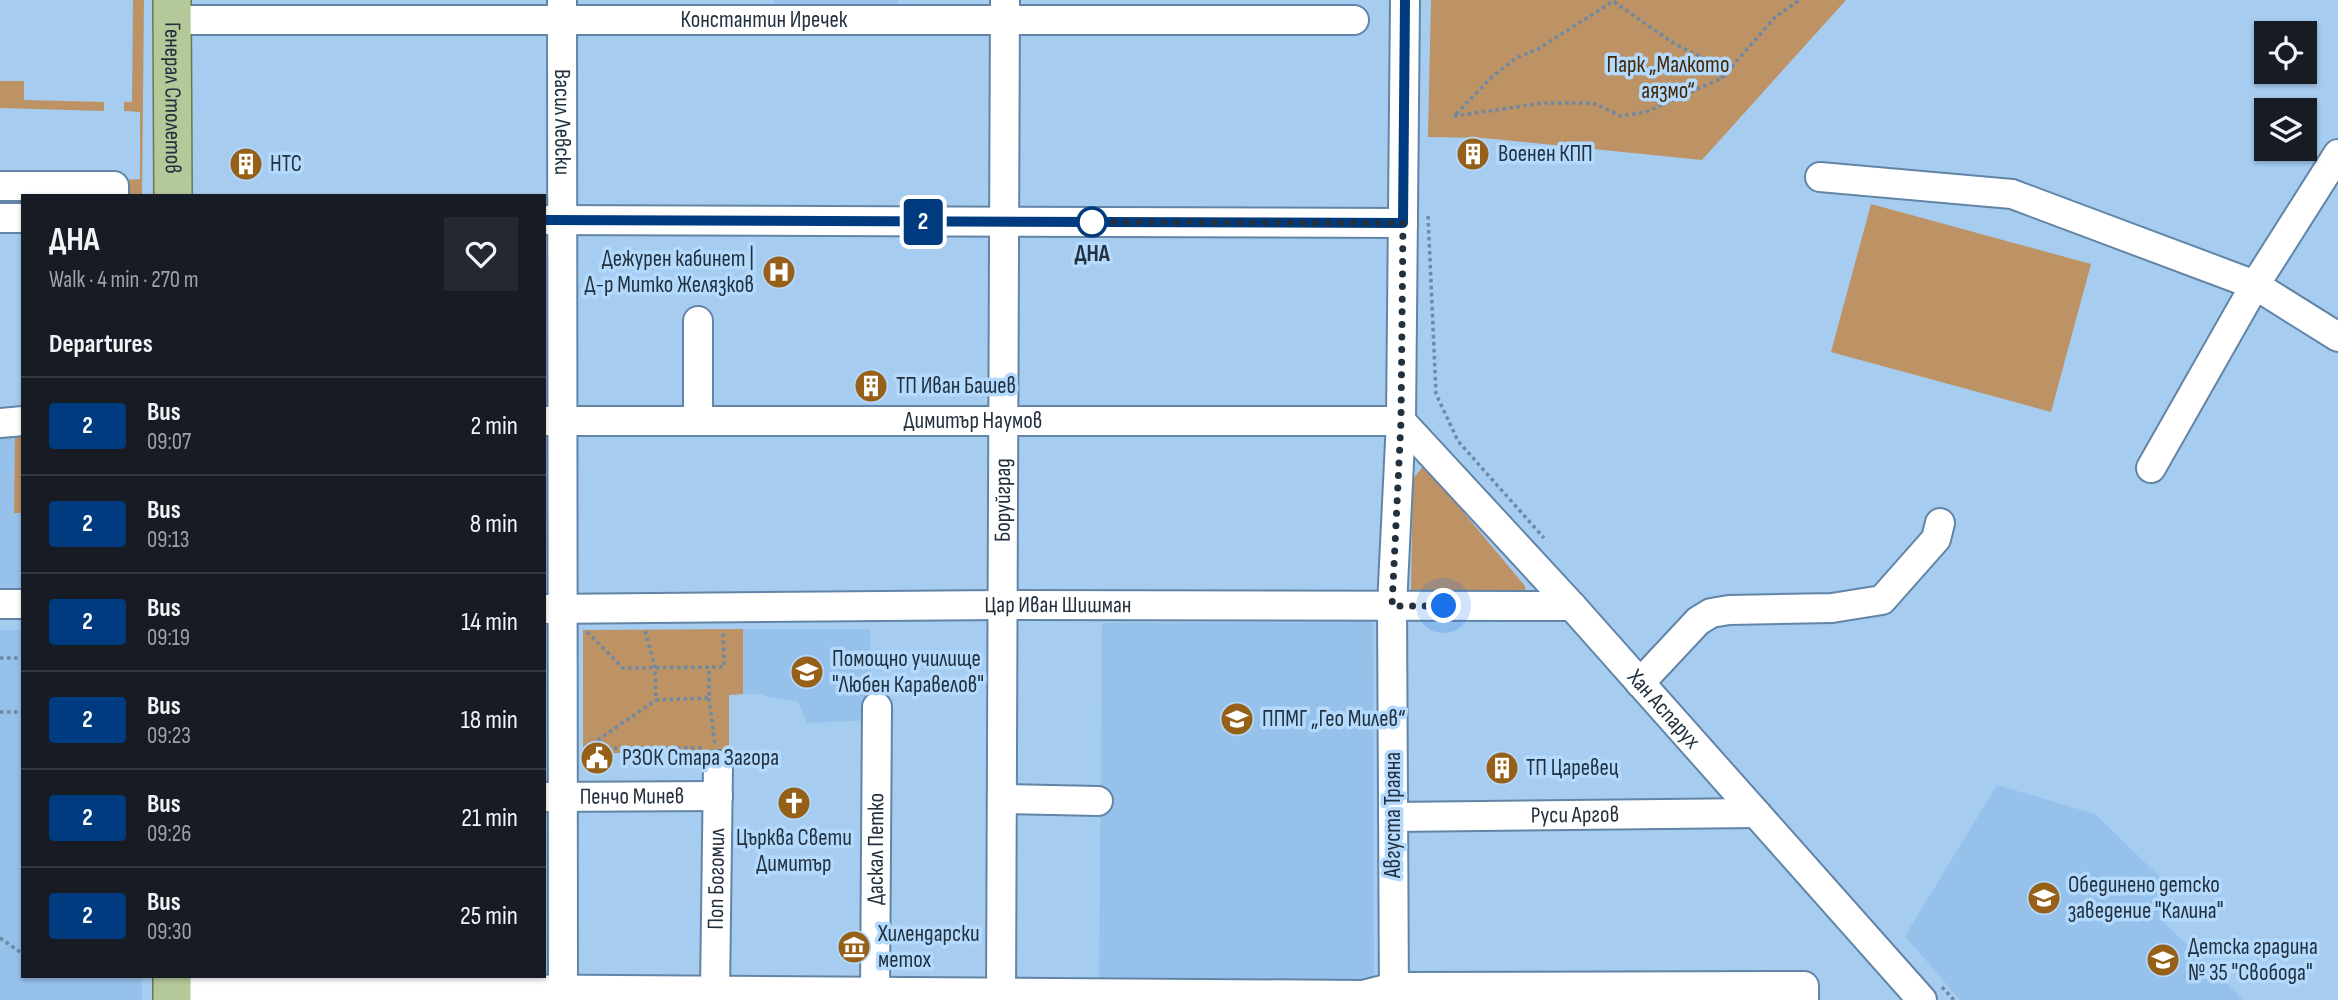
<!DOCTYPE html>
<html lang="en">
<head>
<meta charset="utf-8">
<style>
	:root { --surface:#171b24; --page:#242831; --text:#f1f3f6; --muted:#9ea1a6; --line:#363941 }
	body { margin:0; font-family:"Sofia Sans Condensed",sans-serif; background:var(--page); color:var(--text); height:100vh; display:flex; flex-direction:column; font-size:26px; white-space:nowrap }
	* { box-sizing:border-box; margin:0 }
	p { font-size:23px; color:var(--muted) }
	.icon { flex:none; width:38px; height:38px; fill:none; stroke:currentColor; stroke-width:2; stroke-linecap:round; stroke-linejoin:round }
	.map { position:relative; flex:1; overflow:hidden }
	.details { position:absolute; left:21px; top:194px; width:525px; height:784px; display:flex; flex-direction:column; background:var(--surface); border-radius:0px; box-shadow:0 2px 5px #0004 }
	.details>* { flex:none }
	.badge { padding:0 14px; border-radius:5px; font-size:24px; line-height:46px }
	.tools { position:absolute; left:2254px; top:21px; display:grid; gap:14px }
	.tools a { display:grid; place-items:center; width:63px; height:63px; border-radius:0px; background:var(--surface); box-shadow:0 2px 5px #0004; font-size:35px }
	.you { position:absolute; width:35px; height:35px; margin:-18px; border:5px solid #fff; border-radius:50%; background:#1a73e8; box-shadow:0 0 0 10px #1a73e833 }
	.map>.badge { position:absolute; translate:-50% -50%; box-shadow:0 0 0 4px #fff }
	h2 { padding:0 28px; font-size:26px; line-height:63px }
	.round { display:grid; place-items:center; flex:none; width:74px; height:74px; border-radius:0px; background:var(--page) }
	.overview { display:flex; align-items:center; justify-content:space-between; height:119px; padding:0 28px }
	h1 { font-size:33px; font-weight:700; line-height:52px }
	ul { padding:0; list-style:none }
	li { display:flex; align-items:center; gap:21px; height:98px; padding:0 28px; border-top:2px solid var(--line) }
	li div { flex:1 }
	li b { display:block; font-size:26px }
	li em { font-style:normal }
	li .badge { min-width:77px; font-weight:700; text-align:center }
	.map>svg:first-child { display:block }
	.built { fill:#95c1ea }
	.green { fill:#bd9265 }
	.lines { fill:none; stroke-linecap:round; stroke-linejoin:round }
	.minor-casing { stroke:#6285a7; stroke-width:32 }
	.major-casing { stroke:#627c4f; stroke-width:40 }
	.path { stroke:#6d89a4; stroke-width:3.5; stroke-dasharray:3.5 3.5; stroke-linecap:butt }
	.minor { stroke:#fff; stroke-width:28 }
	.major { stroke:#b5c89a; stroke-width:37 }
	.line-casing { stroke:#fff; stroke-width:16 }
	.line { stroke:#003b80; stroke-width:10 }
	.walk { stroke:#23313f; stroke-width:7; stroke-dasharray:0 12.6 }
	.stop-dot { fill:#fff; stroke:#003b80; stroke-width:3.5 }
	.labels { text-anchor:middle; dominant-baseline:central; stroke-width:7; stroke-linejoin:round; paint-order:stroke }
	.street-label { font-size:23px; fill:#23313f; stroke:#b3d9fd }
	.park-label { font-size:23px; fill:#442600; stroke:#b3d9fd }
	.poi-label { font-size:23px; fill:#23313f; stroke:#b3d9fd; text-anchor:start }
	.stop-label { font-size:23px; font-weight:bold; fill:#23313f; stroke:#b3d9fd }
</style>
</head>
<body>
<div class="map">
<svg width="2338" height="1000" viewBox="0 0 2338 1000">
	<rect width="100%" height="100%" fill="#a6ccf0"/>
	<!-- built -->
	<g class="built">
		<path d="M774,0H898V7L774,8Z"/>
		<rect x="0" y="433" width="23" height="156"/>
		<path d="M1373,622L1374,987L1099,985L1102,623Z"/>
		<path d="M743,629H870L871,720L807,723L798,701L766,697L765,694H743Z"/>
		<path d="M0,630H23V976L142,977V1000H0Z"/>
		<path d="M1997,785L2095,814L2159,876L2161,919L2243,1000H1960L1905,936Z"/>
	</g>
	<!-- green -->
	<g class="green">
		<path d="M133,0H144L142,195H124V180L140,179V112L124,111V102H132Z"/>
		<path d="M1431,0H1846L1702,160L1484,138L1428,137Z"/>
		<path d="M0,81H24V100L104,102V111L0,108Z"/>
		<path d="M1871,204L2091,264L2051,412L1831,352Z"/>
		<path d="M15,433H23V513H14Z"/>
		<path d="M1424,465L1525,586L1526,592L1414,593L1411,589L1413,479Z"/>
		<path d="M743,629V694L729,695V762H692L691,753H583V630Z"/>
	</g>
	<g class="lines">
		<defs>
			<g id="minor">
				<path id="s1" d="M562,0L563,1000"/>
				<path id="s2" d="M172,20H1354"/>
				<path d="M1820,177L2012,194L2255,285L2338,337"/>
				<path d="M0,186H114V196"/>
				<path d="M0,218H23"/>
				<path d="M545,220L1403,223"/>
				<path d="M698,321V421"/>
				<path id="s3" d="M546,421H1401"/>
				<path id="s4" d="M1401,421L1572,606L1922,1000"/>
				<path d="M0,423L23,421"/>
				<path d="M2151,468L2255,285L2338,154"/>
				<path d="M0,604H23"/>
				<path id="s5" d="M544,609L1002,605L1572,606"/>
				<path d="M1640,683L1698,621L1711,613L1729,610L1832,608L1882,600L1936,539L1940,523"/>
				<path id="s6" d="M544,797L718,796"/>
				<path d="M1002,799L1098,801"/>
				<path id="s7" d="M1393,817L1756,813"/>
				<path d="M172,987L1363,995L1394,987L1804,986V1000"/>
				<path id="s8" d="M715,991L718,765"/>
				<path id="s9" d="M875,991L877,707"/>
				<path id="s10" d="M1001,1000L1005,0"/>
				<path d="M1394,1000L1392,606L1401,421L1405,0"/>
			</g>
			<g id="major">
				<path id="s11" d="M172,0L173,196"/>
				<path d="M172,1000V976"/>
			</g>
		</defs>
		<!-- minor casing -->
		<use href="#minor" class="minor-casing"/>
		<!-- major casing -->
		<use href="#major" class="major-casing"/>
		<!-- path -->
		<g class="path">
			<path d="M1614,2L1675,44L1715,64L1722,78"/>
			<path d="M1456,114L1492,77L1516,58L1538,49L1615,0"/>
			<path d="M1454,116L1543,103H1593L1621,116L1646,112L1722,78L1776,16L1800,0"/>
			<path d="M1428,216L1436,394L1458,441L1544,538"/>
			<path d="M645,631L655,667L656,700L709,698V667"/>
			<path d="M587,632L623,668L724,667L723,630"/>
			<path d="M0,658H23"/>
			<path d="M709,698L715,745"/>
			<path d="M0,712H23"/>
			<path d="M586,748H703"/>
			<path d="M586,748L656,700"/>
			<path d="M0,938L23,954"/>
			<path d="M1942,987L1954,1000"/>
		</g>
		<!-- minor -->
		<use href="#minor" class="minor"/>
		<!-- major -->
		<use href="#major" class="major"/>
	</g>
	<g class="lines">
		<defs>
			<path id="line" d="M544,220L1403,223L1405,0"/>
		</defs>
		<!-- line casing -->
		<use href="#line" class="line-casing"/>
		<!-- line -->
		<use href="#line" class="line"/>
		<!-- walk -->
		<path class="walk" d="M1092,222H1084L1403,223L1401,421L1392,606H1444"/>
	</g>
	<!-- icons -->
	<defs>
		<symbol id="building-disc" viewBox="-11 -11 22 22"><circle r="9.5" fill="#976019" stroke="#b3d9fd"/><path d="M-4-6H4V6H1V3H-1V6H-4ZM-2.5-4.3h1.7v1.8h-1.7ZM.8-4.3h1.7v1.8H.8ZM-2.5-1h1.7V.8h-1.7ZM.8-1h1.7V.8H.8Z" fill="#fff"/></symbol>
		<symbol id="hospital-disc" viewBox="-11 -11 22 22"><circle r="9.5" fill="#976019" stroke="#b3d9fd"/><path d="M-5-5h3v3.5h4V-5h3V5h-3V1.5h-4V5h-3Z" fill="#fff"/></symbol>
		<symbol id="school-disc" viewBox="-11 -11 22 22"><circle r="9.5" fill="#976019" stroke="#b3d9fd"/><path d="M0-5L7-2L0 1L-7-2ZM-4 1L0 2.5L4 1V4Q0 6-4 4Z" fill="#fff"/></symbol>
		<symbol id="civic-disc" viewBox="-11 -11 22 22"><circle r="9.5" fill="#976019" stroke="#b3d9fd"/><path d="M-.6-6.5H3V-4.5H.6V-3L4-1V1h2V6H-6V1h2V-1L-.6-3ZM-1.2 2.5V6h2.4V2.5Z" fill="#fff"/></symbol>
		<symbol id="church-disc" viewBox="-11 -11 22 22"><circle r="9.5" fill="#976019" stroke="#b3d9fd"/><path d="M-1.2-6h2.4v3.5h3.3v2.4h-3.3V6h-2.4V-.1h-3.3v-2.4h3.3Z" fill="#fff"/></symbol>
		<symbol id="museum-disc" viewBox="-11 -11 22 22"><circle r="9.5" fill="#976019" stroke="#b3d9fd"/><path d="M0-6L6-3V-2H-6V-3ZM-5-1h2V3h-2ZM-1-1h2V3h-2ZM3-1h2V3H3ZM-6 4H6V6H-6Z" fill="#fff"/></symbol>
	</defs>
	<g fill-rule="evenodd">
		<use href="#building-disc" x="1454" y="135" width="38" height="38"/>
		<use href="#building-disc" x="227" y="145" width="38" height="38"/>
		<use href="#hospital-disc" x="760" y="253" width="38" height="38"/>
		<use href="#building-disc" x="852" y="367" width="38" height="38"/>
		<use href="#school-disc" x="788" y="653" width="38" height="38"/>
		<use href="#school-disc" x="1218" y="700" width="38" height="38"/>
		<use href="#civic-disc" x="578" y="739" width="38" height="38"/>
		<use href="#building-disc" x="1483" y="749" width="38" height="38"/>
		<use href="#church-disc" x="775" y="784" width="38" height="38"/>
		<use href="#school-disc" x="2025" y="879" width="38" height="38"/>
		<use href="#museum-disc" x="835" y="928" width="38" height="38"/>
		<use href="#school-disc" x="2144" y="941" width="38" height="38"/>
	</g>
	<!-- markers -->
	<circle class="stop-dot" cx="1092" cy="222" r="14"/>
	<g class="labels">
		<!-- street labels -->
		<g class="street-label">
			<text stroke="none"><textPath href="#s2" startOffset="592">Константин Иречек</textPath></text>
			<text stroke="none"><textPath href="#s11" startOffset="98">Генерал Столетов</textPath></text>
			<text stroke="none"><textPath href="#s1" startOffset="122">Васил Левски</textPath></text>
			<text stroke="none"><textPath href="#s3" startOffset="427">Димитър Наумов</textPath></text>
			<text stroke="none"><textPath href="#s10" startOffset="500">Боруйград</textPath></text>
			<text stroke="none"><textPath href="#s5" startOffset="514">Цар Иван Шишман</textPath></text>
			<text stroke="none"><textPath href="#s4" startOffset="390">Хан Аспарух</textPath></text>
			<text stroke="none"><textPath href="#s6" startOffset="88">Пенчо Минев</textPath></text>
			<text transform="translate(1393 815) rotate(-90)">Августа Траяна</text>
			<text stroke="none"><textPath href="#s7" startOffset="182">Руси Аргов</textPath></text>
			<text stroke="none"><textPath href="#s9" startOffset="142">Даскал Петко</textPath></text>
			<text stroke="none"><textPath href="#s8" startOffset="112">Поп Богомил</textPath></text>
		</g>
		<!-- park labels -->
		<g class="park-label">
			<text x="1668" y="65">Парк „Малкото<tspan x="1668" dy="26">аязмо“</tspan></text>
		</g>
		<!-- poi labels -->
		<g class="poi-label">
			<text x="1498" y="154">Военен КПП</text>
			<text x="270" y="164">НТС</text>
			<text x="754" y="259" text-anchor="end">Дежурен кабинет |<tspan x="754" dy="26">Д-р Митко Желязков</tspan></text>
			<text x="896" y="386">ТП Иван Башев</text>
			<text x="832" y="659">Помощно училище<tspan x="832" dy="26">"Любен Каравелов"</tspan></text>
			<text x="1262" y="719">ППМГ „Гео Милев“</text>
			<text x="622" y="758">РЗОК Стара Загора</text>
			<text x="1526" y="768">ТП Царевец</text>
			<text x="794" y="838" text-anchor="middle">Църква Свети<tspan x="794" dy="26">Димитър</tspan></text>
			<text x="2068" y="885">Обединено детско<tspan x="2068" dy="26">заведение "Калина"</tspan></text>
			<text x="878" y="934">Хилендарски<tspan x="878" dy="26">метох</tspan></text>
			<text x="2188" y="947">Детска градина<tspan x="2188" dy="26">№ 35 "Свобода"</tspan></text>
		</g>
		<!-- stop labels -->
		<g class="stop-label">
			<text x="1092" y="254">ДНА</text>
		</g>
	</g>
</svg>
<div class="tools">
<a><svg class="icon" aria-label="locate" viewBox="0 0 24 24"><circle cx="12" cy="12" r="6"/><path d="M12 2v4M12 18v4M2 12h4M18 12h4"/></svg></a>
<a><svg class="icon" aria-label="layers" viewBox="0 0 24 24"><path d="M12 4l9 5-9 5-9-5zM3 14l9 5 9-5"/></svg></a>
</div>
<div class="you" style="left:1444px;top:606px"></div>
<b class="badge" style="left:923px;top:222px;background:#003b80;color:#fff">2</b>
<section class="details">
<div class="overview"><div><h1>ДНА</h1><p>Walk · 4 min · 270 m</p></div><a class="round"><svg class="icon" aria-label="heart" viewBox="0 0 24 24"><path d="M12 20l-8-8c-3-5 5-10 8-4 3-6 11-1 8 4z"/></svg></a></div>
<h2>Departures</h2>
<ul>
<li><span class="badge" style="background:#003b80;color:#fff">2</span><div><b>Bus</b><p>09:07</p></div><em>2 min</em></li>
<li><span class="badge" style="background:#003b80;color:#fff">2</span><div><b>Bus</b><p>09:13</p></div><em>8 min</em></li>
<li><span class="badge" style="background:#003b80;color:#fff">2</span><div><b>Bus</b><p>09:19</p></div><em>14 min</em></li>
<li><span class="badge" style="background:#003b80;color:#fff">2</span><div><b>Bus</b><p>09:23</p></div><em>18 min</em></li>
<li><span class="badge" style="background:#003b80;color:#fff">2</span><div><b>Bus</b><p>09:26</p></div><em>21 min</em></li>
<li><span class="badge" style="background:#003b80;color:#fff">2</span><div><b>Bus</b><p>09:30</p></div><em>25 min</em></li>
</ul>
</section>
</div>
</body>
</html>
